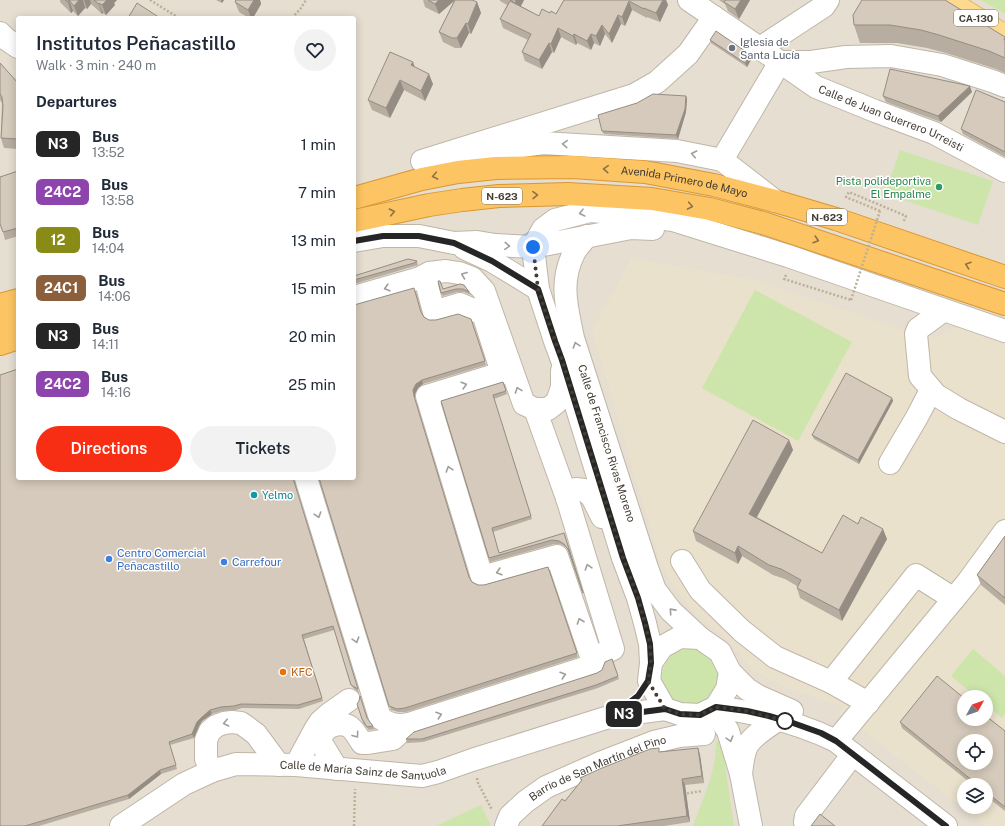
<!DOCTYPE html>
<html lang="en">
<head>
<meta charset="utf-8">
<style>
	:root { --surface:#fff; --page:#f2f2f3; --text:#1f2937; --muted:#747a83; --accent:#f72e14 }
	body { margin:0; font-family:"Public Sans",sans-serif; background:var(--page); color:var(--text); height:100vh; display:flex; flex-direction:column; font-size:15px; white-space:nowrap }
	* { box-sizing:border-box; margin:0 }
	p { font-size:13px; color:var(--muted) }
	.icon { flex:none; width:22px; height:22px; fill:none; stroke:currentColor; stroke-width:2; stroke-linecap:round; stroke-linejoin:round }
	.map { position:relative; flex:1; overflow:hidden }
	.sheet { position:absolute; left:16px; top:16px; width:340px; height:464px; display:flex; flex-direction:column; background:var(--surface); border-radius:4px; box-shadow:0 2px 10px #0003 }
	.sheet>* { flex:none }
	.badge { padding:0 8px; border-radius:6px; font-size:14px; line-height:26px }
	.needle { width:26px; rotate:50deg }
	.fabs { position:absolute; left:957px; top:690px; display:grid; gap:8px }
	.fabs a { display:grid; place-items:center; width:36px; height:36px; border-radius:50%; background:var(--surface); box-shadow:0 2px 10px #0003; font-size:20px }
	.you { position:absolute; width:20px; height:20px; margin:-10px; border:3px solid #fff; border-radius:50%; background:#1a73e8; box-shadow:0 0 0 6px #1a73e833 }
	.map>.badge { position:absolute; translate:-50% -50%; box-shadow:0 0 0 2px #fff }
	h2 { padding:0 20px; font-size:15px; line-height:36px }
	.round { display:grid; place-items:center; flex:none; width:42px; height:42px; border-radius:21px; background:var(--page) }
	.head { display:flex; align-items:center; justify-content:space-between; height:68px; padding:0 20px }
	h1 { font-size:19px; font-weight:600; line-height:30px }
	.primary-button { display:flex; gap:8px; margin-top:auto; padding:8px 20px }
	.primary-button a { flex:1; height:46px; border-radius:24px; background:var(--accent); color:#fff; font-size:16px; font-weight:600; line-height:46px; text-align:center }
	.primary-button a+a { background:var(--page); color:var(--text) }
	ul { padding:0; list-style:none }
	li { display:flex; align-items:center; gap:12px; height:48px; padding:0 20px }
	li div { flex:1 }
	li b { display:block; font-size:15px }
	li em { font-style:normal }
	li .badge { min-width:44px; font-weight:700; text-align:center }
	.map>svg:first-child { display:block }
	.residential { fill:#e5ded1; fill-rule:evenodd }
	.education { fill:#eae1cc; fill-rule:evenodd }
	.green { fill:#cde5ab }
	.lines { fill:none; stroke-linecap:round; stroke-linejoin:round }
	.minor-casing { stroke:#bfb6a8; stroke-width:24 }
	.major-casing { stroke:#e1b660; stroke-width:24 }
	.highway-casing { stroke:#da9733; stroke-width:24 }
	.path { stroke:#beaf97; stroke-width:2.5; stroke-dasharray:2 2; stroke-linecap:butt }
	.minor { stroke:#fff; stroke-width:22 }
	.major { stroke:#fdda90; stroke-width:22 }
	.highway { stroke:#fcc463; stroke-width:22 }
	.path-bridge { stroke:#beaf97; stroke-width:2.5; stroke-dasharray:2 2; stroke-linecap:butt }
	.wall { fill:#b7aea1 }
	.shaded-wall { fill:#958d83 }
	.building { fill:#d5cabb; stroke:#958d83; fill-rule:evenodd }
	.oneway { stroke:#a09e99 }
	.oneway2 { stroke:#8c7246 }
	.line-casing { stroke:#fff; stroke-width:9 }
	.line { stroke:#262626; stroke-width:6 }
	.walk { stroke:#423c33; stroke-width:4; stroke-dasharray:0 7.2 }
	.worship-dot { fill:#6b7280; stroke:#fff; stroke-width:1.5 }
	.leisure-dot { fill:#2e9e5b; stroke:#fff; stroke-width:1.5 }
	.culture-dot { fill:#0f9aa8; stroke:#fff; stroke-width:1.5 }
	.shop-dot { fill:#3f7fe0; stroke:#fff; stroke-width:1.5 }
	.food-dot { fill:#e8710a; stroke:#fff; stroke-width:1.5 }
	.stop-dot { fill:#fff; stroke:#262626; stroke-width:2 }
	.labels { text-anchor:middle; dominant-baseline:central; stroke-width:3; stroke-linejoin:round; paint-order:stroke }
	.shield { fill:#fff; stroke:#7b7670; stroke-width:1 }
	.shield-label { font-size:10px; font-weight:bold; fill:#423c33 }
	.worship-label { font-size:11px; fill:#5b616d; stroke:#fff; text-anchor:start }
	.street-label { font-size:11px; fill:#423c33; stroke:#fff }
	.leisure-label { font-size:11px; fill:#27864d; stroke:#fff; text-anchor:end }
	.culture-label { font-size:11px; fill:#0d838f; stroke:#fff; text-anchor:start }
	.shop-label { font-size:11px; fill:#366cbe; stroke:#fff; text-anchor:start }
	.food-label { font-size:11px; fill:#c56008; stroke:#fff; text-anchor:start }
</style>
</head>
<body>
<div class="map">
<svg width="1005" height="826" viewBox="0 0 1005 826">
	<rect width="100%" height="100%" fill="#f1ece2"/>
	<!-- residential -->
	<path class="residential" d="M0,0H980L1005,14V826H0ZM18,18H354V478H18ZM964,697H986V719H964ZM964,741H986V763H964ZM964,785H986V807H964Z"/>
	<!-- education -->
	<path class="education" d="M631,258L760,281L882,323L916,334L937,337L959,327L1005,346V826H986L863,731L839,714L843,707L792,690L754,671L723,636L691,609L675,588L661,565L592,331ZM964,697H986V719H964ZM964,741H986V763H964ZM964,785H986V807H964Z"/>
	<!-- green -->
	<g class="green">
		<path d="M980,0H1005V14Z"/>
		<path d="M900,150L993,181L978,225L885,194Z"/>
		<path d="M755,290L852,342L798,441L702,388Z"/>
		<path d="M973,649L1005,676V714L1002,718L986,705V697H976L951,676Z"/>
		<circle cx="690" cy="677" r="28"/>
		<path d="M716,740L719,741L724,758L734,826H693C703,799 717,770 716,740Z"/>
		<path d="M481,805L491,826H436Z"/>
	</g>
	<g class="lines">
		<defs>
			<g id="minor">
				<path d="M689,0L780,62H811L846,57L891,56L942,65L992,81L1005,86"/>
				<path d="M0,33L6,39L18,47"/>
				<path d="M760,48L824,6L828,0"/>
				<path id="s1" d="M722,160L780,62L816,87L875,111L934,133L1005,171"/>
				<path d="M422,161L634,95L657,82L688,54L714,17"/>
				<path d="M462,170L514,147L543,143L677,151L722,160L775,201"/>
				<path id="s2" d="M587,236C583,241 577,247 574,253C559,282 567,308 573,338L647,568L655,590L671,611L700,638L720,652L730,672L727,689L716,707L700,715L680,714L665,709L649,681L651,663L662,647L680,637L700,638"/>
				<path d="M354,241L383,236H419L454,243L477,242L495,245L533,247L631,228L653,229"/>
				<path d="M464,248L492,261L538,289"/>
				<path d="M354,297L420,278L429,273L446,271L459,273L472,278L484,291L524,404L535,409H548L557,402L562,387V371"/>
				<path d="M944,310L918,329L916,334L920,376L936,395L959,409L1005,432"/>
				<path d="M535,409L567,498"/>
				<path d="M890,463L917,417L931,390"/>
				<path d="M306,478L380,718C391,725 397,726 409,724L594,665L557,556L482,577L427,396L502,373L483,314L460,304L434,312L426,282L420,278"/>
				<path d="M682,561L700,590L742,631L775,657L831,682L868,703"/>
				<path d="M593,658L613,649L567,498L576,489L584,490L592,497L602,517"/>
				<path d="M651,663L650,644L645,623L638,598L623,558L562,360L555,341L538,289L533,247L543,229L555,220L590,211L629,214L673,220L788,256L1005,331"/>
				<path d="M730,672L747,689L758,696L792,711"/>
				<path d="M831,682L916,575L954,599"/>
				<path d="M716,707C758,713 798,722 836,741L946,826"/>
				<path d="M708,711L721,720L728,731L741,774L751,826"/>
				<path d="M836,741L967,583L1005,531"/>
				<path d="M296,765L316,728L320,722L329,714L349,700"/>
				<path d="M337,769L320,741C321,738 322,734 324,732C329,724 343,722 350,727C355,731 358,737 362,743H368L393,739L409,724"/>
				<path d="M212,771L206,759V740L210,731L216,726L224,723L232,722L241,723L256,734L279,765"/>
				<path d="M741,774C742,765 743,754 747,746C753,735 769,726 779,719"/>
				<path id="s3" d="M121,826L184,784L212,771L236,764L296,765L422,776L438,772L472,760L612,716L665,709"/>
				<path id="s4" d="M506,826L510,816L525,802L546,787L600,763L654,742L679,736L704,734"/>
				<path d="M808,826L805,822L806,816L853,754"/>
			</g>
			<path id="major" d="M947,0L1005,36"/>
			<g id="highway">
				<path id="s5" d="M354,198L422,179L458,172L496,168L573,167L645,172L714,185L775,201L836,219L1005,277"/>
				<path d="M354,221L429,205L462,200L499,196L568,194L652,199L710,209L763,223L1005,304"/>
				<path d="M0,305L18,300"/>
				<path d="M0,324L18,318"/>
				<path d="M0,344L18,338"/>
			</g>
		</defs>
		<!-- minor casing -->
		<use href="#minor" class="minor-casing"/>
		<!-- major casing -->
		<use href="#major" class="major-casing"/>
		<!-- highway casing -->
		<use href="#highway" class="highway-casing"/>
		<!-- path -->
		<g class="path">
			<path d="M150,0L179,18"/>
			<path d="M292,18L301,8L306,0"/>
			<path d="M880,211L846,197L849,192L906,216L903,223"/>
			<path d="M786,275L784,279L851,300"/>
			<path d="M477,778L478,783L492,810"/>
			<path d="M683,794L702,791"/>
			<path d="M354,826L355,789"/>
		</g>
		<!-- minor -->
		<use href="#minor" class="minor"/>
		<!-- major -->
		<use href="#major" class="major"/>
		<!-- highway -->
		<use href="#highway" class="highway"/>
		<!-- path-bridge -->
		<path class="path-bridge" d="M851,300L880,211"/>
	</g>
	<!-- wall -->
	<g class="wall">
		<path d="M60,0H117L114,3L115,5L106,15L103,13L102,14L91,4L87,9L85,8L78,16L73,11L71,13L60,2Z"/>
		<path d="M216,0H224L222,3Z"/>
		<path d="M236,0H260L261,4L253,18H249L239,12L235,2Z"/>
		<path d="M423,0L454,1L477,2L481,13L471,34L469,33L461,48H455L443,42L439,32L454,1L439,14L425,7Z"/>
		<path d="M500,0H524L521,6L539,16L550,13L556,14L564,0H666L668,5L660,22L647,17V18L632,10L625,26L621,24L612,43L605,34L600,46L594,43L591,50L577,43L576,45L561,37L554,53L552,52L542,69L525,61L522,52L528,40L503,28L500,19L507,5L500,1Z"/>
		<path d="M719,0H750L739,19L728,11L725,4Z"/>
		<path d="M853,15L1005,37V73L996,69L946,53L927,48L897,43H860L854,25Z"/>
		<path d="M710,40L751,55L752,58L747,67L711,43Z"/>
		<path d="M413,62L415,67L433,84L425,101L404,90L390,118L372,110L368,100Z"/>
		<path d="M0,63L18,83V149L4,148L1,138L2,103L0,100Z"/>
		<path d="M972,92L941,122L886,102L883,96Z"/>
		<path d="M686,96L687,99L686,112L678,139L604,134L602,131Z"/>
		<path d="M1005,102V157L963,134L961,129Z"/>
		<path d="M18,171V236L5,240L3,232Z"/>
		<path d="M417,261L418,265L415,266L354,284V276Z"/>
		<path d="M464,285L469,292L471,295L464,292H457L443,296L441,293L443,289Z"/>
		<path d="M416,292L421,313L424,317L429,320L471,319L486,365L423,384L418,388L415,394V400L469,577L472,582L478,585H484L548,567L578,657L406,712H398L391,710L319,478L356,305Z"/>
		<path d="M503,382L507,394L494,399L532,519L493,532L499,553L564,533L584,596L569,552L566,547L560,544H554L490,562L441,401Z"/>
		<path d="M892,398L893,401L859,464L814,439L812,435Z"/>
		<path d="M789,440L793,450L757,517L822,553L887,539L842,621L800,598L797,588V586L785,579L773,575L742,556L738,564L696,541L693,531Z"/>
		<path d="M18,478H294V482L359,693L353,688L334,630L304,639L323,701L299,709L242,708L236,710L222,711L212,714L202,721L199,726L194,738L170,745L177,769L161,774L129,799L39,826H0Z"/>
		<path d="M1005,536V605L981,585L977,575Z"/>
		<path d="M612,659L619,679L598,688L423,742L407,743L406,739L597,673L602,670Z"/>
		<path d="M357,704L367,719L373,726L375,729L369,730L363,723Z"/>
		<path d="M900,722L1005,731V811L986,796V785H973L902,728Z"/>
		<path d="M698,748L700,755L704,783L685,785L690,822L664,826H542L565,801L581,781L580,778L660,752Z"/>
	</g>
	<!-- shaded-wall -->
	<g class="shaded-wall">
		<path d="M69,0L73,11L71,13L68,2Z"/>
		<path d="M79,0H83L85,8L78,16L74,6Z"/>
		<path d="M84,0H90L91,4L87,9Z"/>
		<path d="M107,0H117L114,3L115,5L106,15L102,5Z"/>
		<path d="M221,0H224L222,3Z"/>
		<path d="M254,0H260L261,4L253,18H251L248,10Z"/>
		<path d="M439,0H454V1L439,14L435,4Z"/>
		<path d="M516,0H524L518,11L515,3Z"/>
		<path d="M663,0H666L668,5L660,22L656,13Z"/>
		<path d="M741,0H750L739,19L735,9Z"/>
		<path d="M629,1L632,10L625,26L622,17Z"/>
		<path d="M477,2L481,13L471,34L468,24Z"/>
		<path d="M99,3L103,13L102,14L99,4Z"/>
		<path d="M618,15L621,24L612,43L609,34Z"/>
		<path d="M466,23L469,33L461,48L457,38Z"/>
		<path d="M602,25L605,34L600,46L596,36Z"/>
		<path d="M558,28L561,37L554,53L551,44Z"/>
		<path d="M574,34L577,43L576,45L573,36Z"/>
		<path d="M591,34L594,43L591,50L587,41Z"/>
		<path d="M549,43L552,52L542,69L539,60Z"/>
		<path d="M751,55L752,58L747,67L745,63Z"/>
		<path d="M413,62L416,72L411,65Z"/>
		<path d="M429,74L433,84L425,101L421,91Z"/>
		<path d="M400,80L404,90L390,118L386,108Z"/>
		<path d="M970,86L972,92L941,122L938,116Z"/>
		<path d="M686,96L687,99L686,112L678,139L676,135Z"/>
		<path d="M422,380L423,384L418,388L415,394V400L414,396L413,390L416,384Z"/>
		<path d="M892,398L893,401L859,464L858,460Z"/>
		<path d="M789,440L793,450L753,524L749,514Z"/>
		<path d="M883,529L887,539L842,621L839,610Z"/>
		<path d="M738,546L742,556L738,564L735,553Z"/>
		<path d="M210,710L212,714L202,721L199,726L194,738L192,734L197,722L201,718Z"/>
		<path d="M698,748L700,755L704,783L702,776Z"/>
		<path d="M160,770L161,774L129,799L128,795Z"/>
		<path d="M682,779L685,785L690,822L687,816Z"/>
	</g>
	<!-- building -->
	<g class="building">
		<path d="M65,0H79L74,6L69,0L68,2Z"/>
		<path d="M94,0H107L102,5L99,3V4Z"/>
		<path d="M236,0H254L248,10L235,2Z"/>
		<path d="M428,0H439L435,4Z"/>
		<path d="M455,0H472L477,2L468,24L466,23L457,38H452L439,32Z"/>
		<path d="M510,0H516L515,3Z"/>
		<path d="M564,0H663L656,13L644,8V9L629,1L622,17L618,15L609,34L602,25L596,36L591,34L587,41L574,34L573,36L558,28L551,44L549,43L539,60L522,52L531,34L500,19L510,1L539,16L542,9L550,13L551,11L556,14Z"/>
		<path d="M726,0H741L735,9L724,2Z"/>
		<path d="M862,0H945L1005,37L1004,40H1005V58L989,51L939,35L921,30L890,25H854L853,15Z"/>
		<path d="M137,3L160,18H128Z"/>
		<path d="M716,31L751,55L745,63L710,40Z"/>
		<path d="M390,52L413,62L411,65L429,74L421,91L400,80L386,108L368,100Z"/>
		<path d="M0,63L18,83V139L1,138L3,106L2,97L0,94Z"/>
		<path d="M890,69L970,86L938,116L883,96Z"/>
		<path d="M976,90L1005,102V152L961,129Z"/>
		<path d="M653,94L686,96L685,109L676,135L602,131L598,115L637,103Z"/>
		<path d="M18,171V228L3,232L0,224V177Z"/>
		<path d="M408,259L417,261L414,263L354,280V276Z"/>
		<path d="M438,281H440L443,289L460,284L464,285L469,292L463,289H456L441,293Z"/>
		<path d="M414,288L421,312L424,317L429,320H436L458,314L471,319L485,361L422,380L416,384L413,390L414,396L469,577L472,582L478,585H484L548,567L577,653L405,708L397,709L389,706L319,478H354V305Z"/>
		<path d="M18,369V478H293L358,689L351,685L333,626L302,635L322,698L298,705L241,704L234,706L221,707L210,710L201,718L197,722L192,734L169,742L176,765L160,770L128,795L25,826H0V375Z"/>
		<path d="M846,373L892,398L858,460L812,435Z"/>
		<path d="M503,382L506,391L493,395L531,516L492,528L499,553L564,533L583,593L568,549L564,544L559,541L552,540L489,558L441,401Z"/>
		<path d="M753,420L789,440L749,514L822,553L843,515L858,524L861,517L883,529L839,610L797,588L801,580L781,569L769,565L738,546L735,553L693,531Z"/>
		<path d="M1005,536V598L977,575Z"/>
		<path d="M612,659L618,676L596,685L422,739H406L414,732L597,673L602,670L605,662Z"/>
		<path d="M937,676L964,698V719H986V716L1005,731V807L986,792V785H978L900,722ZM964,741H986V763H964Z"/>
		<path d="M360,696L367,718L373,726L367,727L362,719L357,704L359,701Z"/>
		<path d="M659,748V752L698,748L702,776L682,779L687,816L617,826H542L562,799L565,801L582,780L580,778L602,768L650,749Z"/>
		<path d="M820,814L835,826H811Z"/>
	</g>
	<!-- one-way arrows -->
	<defs><path id="oneway-chevron" d="M-2-3.5L2.5 0L-2 3.5" fill="none" stroke-width="1.6" stroke-linecap="round" stroke-linejoin="round"/></defs>
	<g class="oneway">
		<use href="#oneway-chevron" transform="translate(565 144) rotate(-177)"/>
		<use href="#oneway-chevron" transform="translate(694 154) rotate(-168)"/>
		<use href="#oneway-chevron" transform="translate(582 213) rotate(166)"/>
		<use href="#oneway-chevron" transform="translate(507 246) rotate(3)"/>
		<use href="#oneway-chevron" transform="translate(464 275) rotate(-159)"/>
		<use href="#oneway-chevron" transform="translate(387 288) rotate(164)"/>
		<use href="#oneway-chevron" transform="translate(576 345) rotate(-108)"/>
		<use href="#oneway-chevron" transform="translate(464 385) rotate(-16)"/>
		<use href="#oneway-chevron" transform="translate(518 390) rotate(-110)"/>
		<use href="#oneway-chevron" transform="translate(449 469) rotate(-107)"/>
		<use href="#oneway-chevron" transform="translate(318 515) rotate(73)"/>
		<use href="#oneway-chevron" transform="translate(588 567) rotate(-107)"/>
		<use href="#oneway-chevron" transform="translate(499 572) rotate(164)"/>
		<use href="#oneway-chevron" transform="translate(672 611) rotate(-132)"/>
		<use href="#oneway-chevron" transform="translate(580 621) rotate(-109)"/>
		<use href="#oneway-chevron" transform="translate(356 640) rotate(73)"/>
		<use href="#oneway-chevron" transform="translate(563 675) rotate(-18)"/>
		<use href="#oneway-chevron" transform="translate(439 715) rotate(-18)"/>
		<use href="#oneway-chevron" transform="translate(226 723) rotate(168)"/>
		<use href="#oneway-chevron" transform="translate(356 735) rotate(54)"/>
		<use href="#oneway-chevron" transform="translate(730 739) rotate(74)"/>
	</g>
	<g class="oneway2">
		<use href="#oneway-chevron" transform="translate(606 169) rotate(-176)"/>
		<use href="#oneway-chevron" transform="translate(435 176) rotate(169)"/>
		<use href="#oneway-chevron" transform="translate(535 195) rotate(-1)"/>
		<use href="#oneway-chevron" transform="translate(690 206) rotate(10)"/>
		<use href="#oneway-chevron" transform="translate(392 212) rotate(-12)"/>
		<use href="#oneway-chevron" transform="translate(816 240) rotate(18)"/>
		<use href="#oneway-chevron" transform="translate(968 265) rotate(-161)"/>
	</g>
	<g class="lines">
		<defs>
			<path id="line" d="M354,241L383,236H419L454,243L492,261L538,289L555,341L562,360L623,558L638,598L645,623L650,644L651,663L648,681L638,696L612,716L665,709L680,714L700,715L716,707L747,711L769,716L793,723L821,733L836,741L946,826"/>
		</defs>
		<!-- line casing -->
		<use href="#line" class="line-casing"/>
		<!-- line -->
		<use href="#line" class="line"/>
		<!-- walk -->
		<path class="walk" d="M533,247L538,289L555,341L562,360L623,558L638,598L645,623L650,644L651,663L648,681L665,709L680,714L700,715L716,707L747,711L785,721"/>
	</g>
	<!-- markers -->
	<circle class="worship-dot" cx="732" cy="48" r="4"/>
	<circle class="leisure-dot" cx="939" cy="187" r="4"/>
	<circle class="culture-dot" cx="254" cy="495" r="4"/>
	<g class="shop-dot">
		<circle cx="109" cy="559" r="4"/>
		<circle cx="224" cy="562" r="4"/>
	</g>
	<circle class="food-dot" cx="283" cy="672" r="4"/>
	<circle class="stop-dot" cx="785" cy="721" r="8"/>
	<g class="labels">
		<!-- shield labels -->
		<g class="shield">
			<rect x="954" y="10" width="44" height="16" rx="3"/>
			<rect x="482" y="188" width="40" height="16" rx="3"/>
			<rect x="807" y="209" width="40" height="16" rx="3"/>
		</g>
		<g class="shield-label">
			<text x="976" y="18">CA-130</text>
			<text x="502" y="196">N-623</text>
			<text x="827" y="217">N-623</text>
		</g>
		<!-- worship labels -->
		<g class="worship-label">
			<text x="740" y="42">Iglesia de<tspan x="740" dy="13">Santa Lucía</tspan></text>
		</g>
		<!-- street labels -->
		<g class="street-label">
			<text stroke="none"><textPath href="#s1" startOffset="239">Calle de Juan Guerrero Urreisti</textPath></text>
			<text stroke="none"><textPath href="#s5" startOffset="335">Avenida Primero de Mayo</textPath></text>
			<text stroke="none"><textPath href="#s2" startOffset="219">Calle de Francisco Rivas Moreno</textPath></text>
			<text stroke="none"><textPath href="#s3" startOffset="259">Calle de María Sainz de Santuola</textPath></text>
			<text stroke="none"><textPath href="#s4" startOffset="112">Barrio de San Martín del Pino</textPath></text>
		</g>
		<!-- leisure labels -->
		<g class="leisure-label">
			<text x="931" y="181">Pista polideportiva<tspan x="931" dy="13">El Empalme</tspan></text>
		</g>
		<!-- culture labels -->
		<g class="culture-label">
			<text x="262" y="495">Yelmo</text>
		</g>
		<!-- shop labels -->
		<g class="shop-label">
			<text x="117" y="553">Centro Comercial<tspan x="117" dy="13">Peñacastillo</tspan></text>
			<text x="232" y="562">Carrefour</text>
		</g>
		<!-- food labels -->
		<g class="food-label">
			<text x="291" y="672">KFC</text>
		</g>
	</g>
</svg>
<div class="fabs">
<a><svg class="needle" viewBox="-14 -14 28 28"><path d="M0-13l5 13h-10z" fill="#e53935"/><path d="M0 13l5-13h-10z" fill="#747a83"/></svg></a>
<a><svg class="icon" aria-label="locate" viewBox="0 0 24 24"><circle cx="12" cy="12" r="6"/><path d="M12 2v4M12 18v4M2 12h4M18 12h4"/></svg></a>
<a><svg class="icon" aria-label="layers" viewBox="0 0 24 24"><path d="M12 4l9 5-9 5-9-5zM3 14l9 5 9-5"/></svg></a>
</div>
<div class="you" style="left:533px;top:247px"></div>
<b class="badge" style="left:624px;top:714px;background:#262626;color:#fff">N3</b>
<section class="sheet">
<div class="head"><div><h1>Institutos Peñacastillo</h1><p>Walk · 3 min · 240 m</p></div><a class="round"><svg class="icon" aria-label="heart" viewBox="0 0 24 24"><path d="M12 20l-8-8c-3-5 5-10 8-4 3-6 11-1 8 4z"/></svg></a></div>
<h2>Departures</h2>
<ul>
<li><span class="badge" style="background:#262626;color:#fff">N3</span><div><b>Bus</b><p>13:52</p></div><em>1 min</em></li>
<li><span class="badge" style="background:#8e44ad;color:#fff">24C2</span><div><b>Bus</b><p>13:58</p></div><em>7 min</em></li>
<li><span class="badge" style="background:#888c16;color:#fff">12</span><div><b>Bus</b><p>14:04</p></div><em>13 min</em></li>
<li><span class="badge" style="background:#8b5e3c;color:#fff">24C1</span><div><b>Bus</b><p>14:06</p></div><em>15 min</em></li>
<li><span class="badge" style="background:#262626;color:#fff">N3</span><div><b>Bus</b><p>14:11</p></div><em>20 min</em></li>
<li><span class="badge" style="background:#8e44ad;color:#fff">24C2</span><div><b>Bus</b><p>14:16</p></div><em>25 min</em></li>
</ul>
<div class="primary-button"><a>Directions</a><a>Tickets</a></div>
</section>
</div>
</body>
</html>
